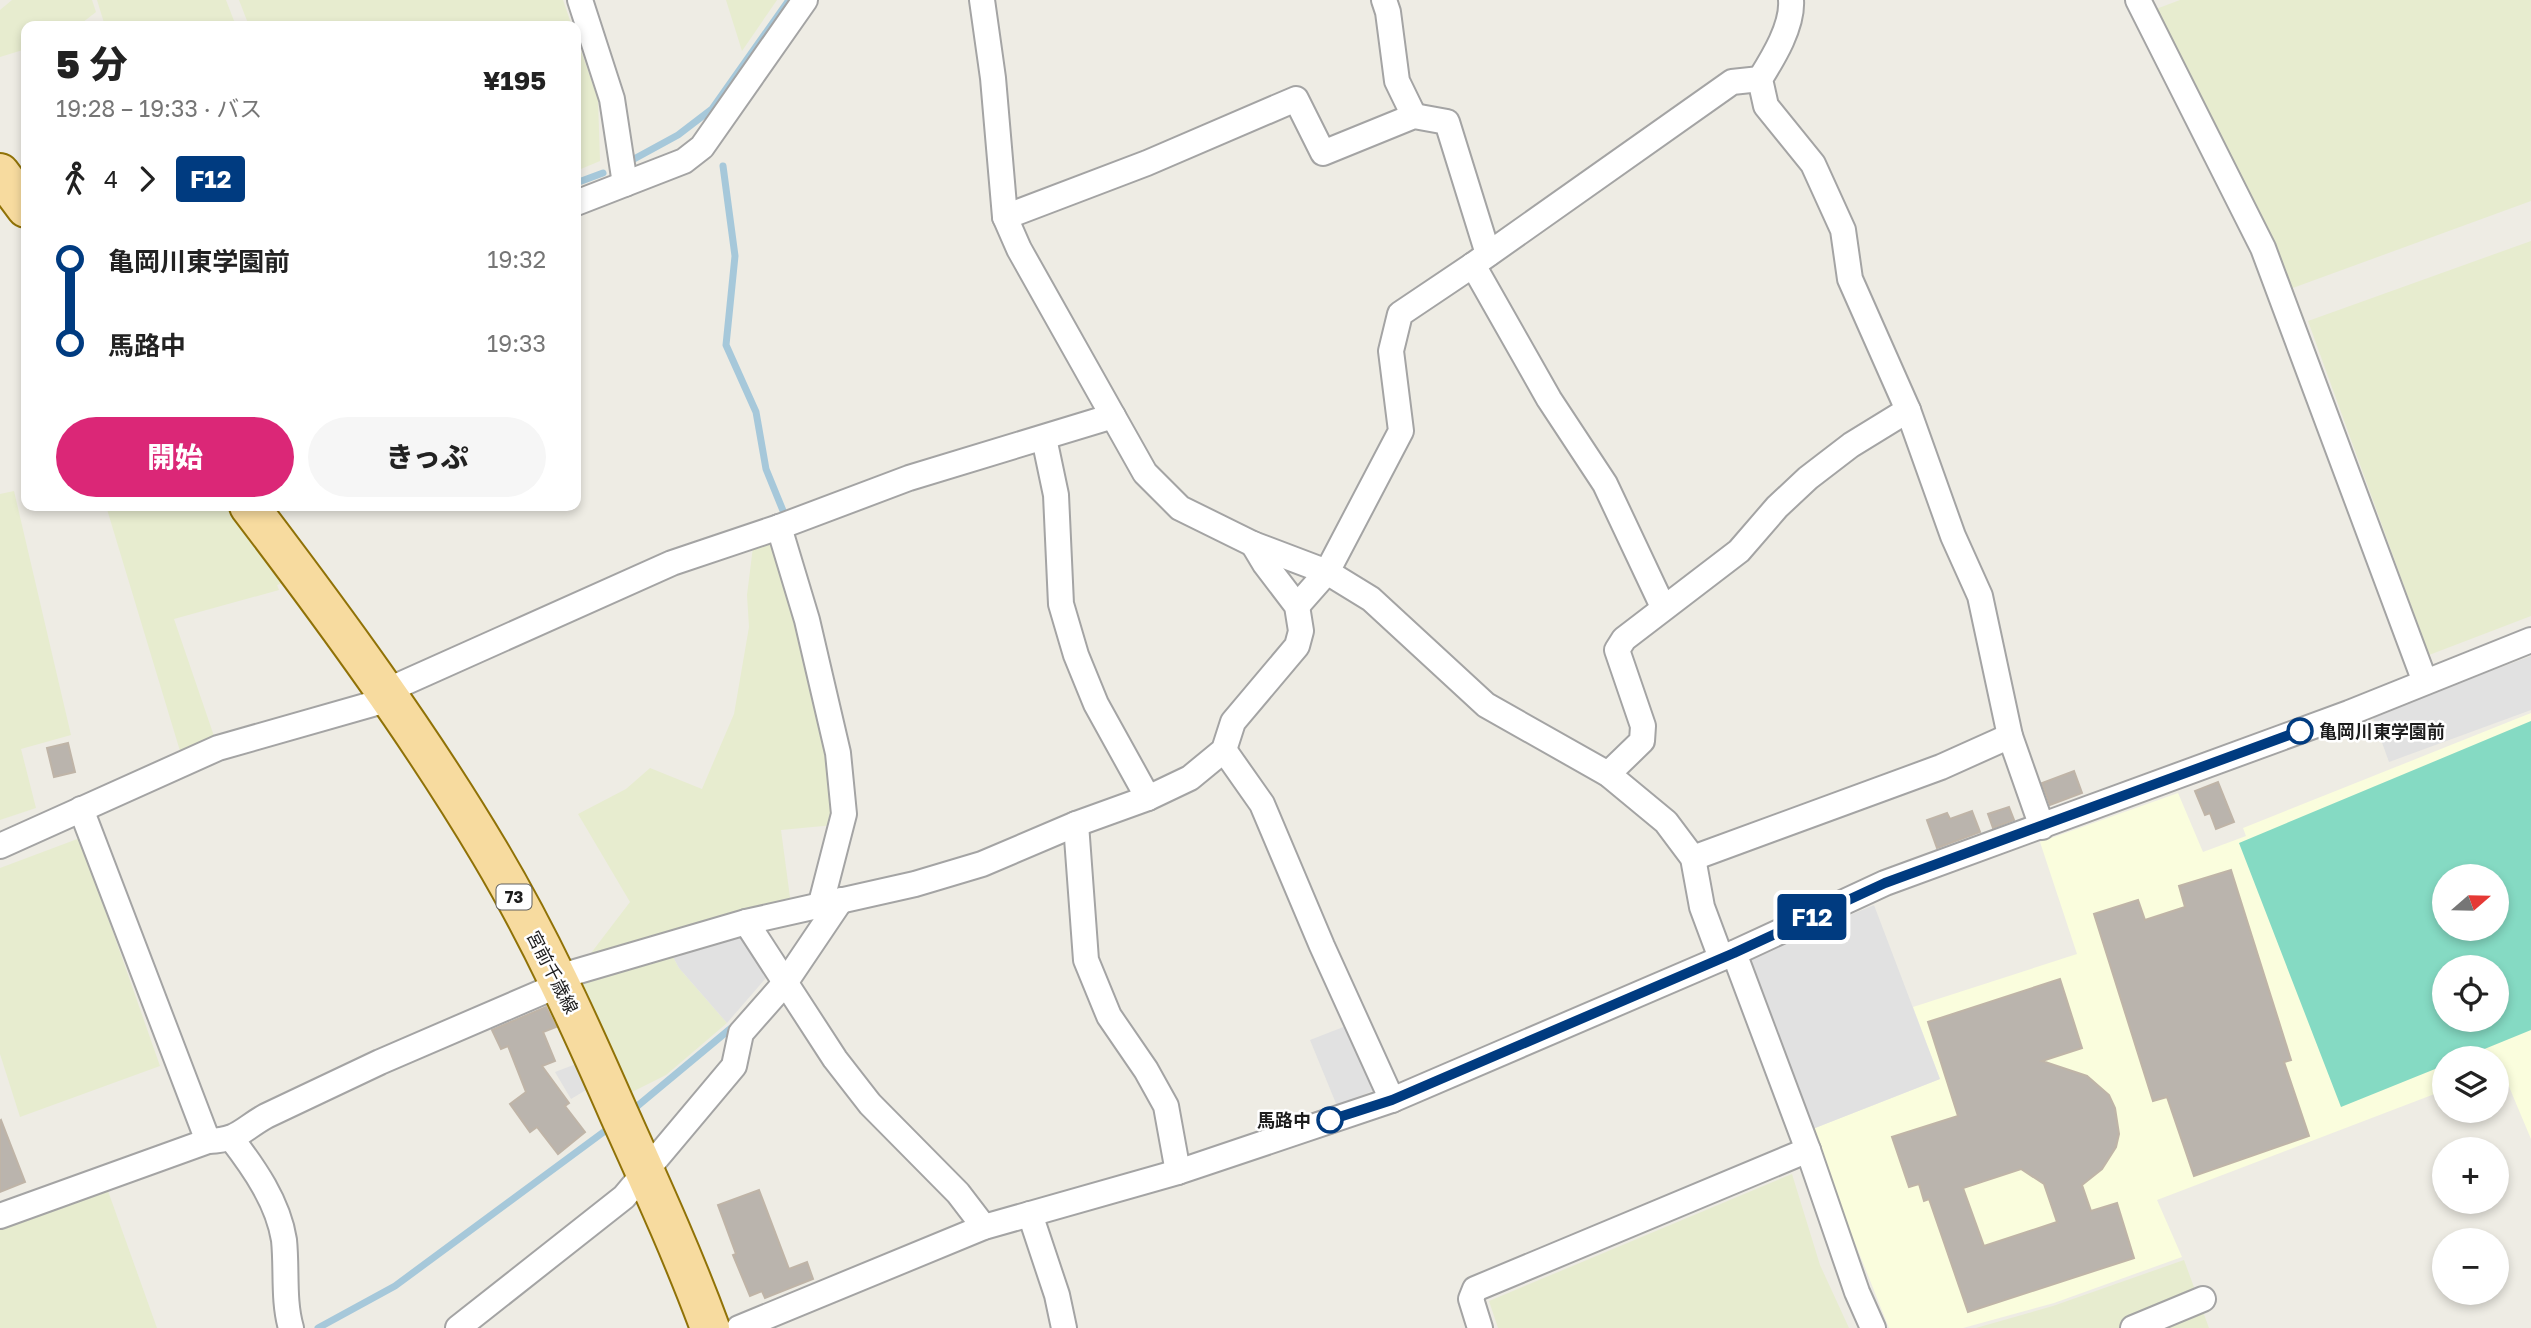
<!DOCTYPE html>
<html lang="ja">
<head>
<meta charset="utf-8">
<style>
	:root { --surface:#fff; --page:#f6f6f6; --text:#222; --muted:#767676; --accent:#db2777 }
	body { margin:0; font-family:"Golos Text","Noto Sans JP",sans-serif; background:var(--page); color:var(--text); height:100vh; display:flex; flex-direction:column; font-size:26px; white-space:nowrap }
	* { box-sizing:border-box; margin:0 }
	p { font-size:23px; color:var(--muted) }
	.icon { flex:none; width:38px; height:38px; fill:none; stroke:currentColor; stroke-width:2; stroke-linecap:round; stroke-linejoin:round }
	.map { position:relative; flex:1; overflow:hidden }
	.side { position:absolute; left:21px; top:21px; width:560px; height:490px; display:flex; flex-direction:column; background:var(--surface); border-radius:14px; box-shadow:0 4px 10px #0003 }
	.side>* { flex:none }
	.badge { padding:0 14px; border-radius:5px; font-size:24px; line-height:46px }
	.needle { width:46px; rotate:70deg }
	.fabs { position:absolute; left:2432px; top:864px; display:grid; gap:14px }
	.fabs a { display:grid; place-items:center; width:77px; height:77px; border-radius:50%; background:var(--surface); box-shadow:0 4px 10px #0003; font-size:35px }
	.map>.badge { position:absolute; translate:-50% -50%; box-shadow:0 0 0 4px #fff }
	.legs { display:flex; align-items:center; gap:10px; height:77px; padding:0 35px; font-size:23px }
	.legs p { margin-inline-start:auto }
	.overview { display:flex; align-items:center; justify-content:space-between; height:119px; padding:0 35px }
	h1 { font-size:38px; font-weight:800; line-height:52px }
	.cta { display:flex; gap:14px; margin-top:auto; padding:14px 35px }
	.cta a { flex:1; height:80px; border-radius:42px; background:var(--accent); color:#fff; font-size:28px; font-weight:800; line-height:80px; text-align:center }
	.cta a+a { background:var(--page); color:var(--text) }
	ul { padding:0 35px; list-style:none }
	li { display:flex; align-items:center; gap:24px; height:84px; font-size:26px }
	li i { display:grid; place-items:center; width:10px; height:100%; margin:0 9px; background:currentColor }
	li i::after { content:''; width:18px; height:18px; margin:-9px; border:5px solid; border-radius:50%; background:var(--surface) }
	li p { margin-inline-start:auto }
	li:first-child i { background:linear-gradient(#0000 50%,currentColor 0) }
	li:last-child i { background:linear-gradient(currentColor 50%,#0000 0) }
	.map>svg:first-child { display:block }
	.education { fill:#fafddd; fill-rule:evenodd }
	.farmland { fill:#e7eccf }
	.pitch { fill:#85dac3; fill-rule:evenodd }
	.parking { fill:#e1e1e1 }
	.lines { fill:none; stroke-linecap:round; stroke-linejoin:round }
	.stream { stroke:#a6c8da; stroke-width:7 }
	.building { fill:#bab4ad; stroke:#bfb4a7; stroke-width:2; fill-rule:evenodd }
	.street-casing { stroke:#a4a4a4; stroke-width:28 }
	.primary-casing { stroke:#907207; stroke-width:42 }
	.street { stroke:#fff; stroke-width:24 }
	.primary { stroke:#f7db9f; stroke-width:38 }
	.line-1-casing { stroke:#fff; stroke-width:16 }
	.line-1 { stroke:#003b80; stroke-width:10 }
	.stop-1-dot { fill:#fff; stroke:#003b80; stroke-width:3.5 }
	.labels { text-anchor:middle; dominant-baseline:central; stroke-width:5; stroke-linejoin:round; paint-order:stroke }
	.shield { fill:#fff; stroke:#616161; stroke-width:2 }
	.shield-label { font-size:16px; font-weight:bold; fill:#1d1d1d }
	.stop-label { font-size:18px; font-weight:bold; fill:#1d1d1d; stroke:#fff; text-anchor:start }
	.street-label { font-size:18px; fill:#1d1d1d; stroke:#fff }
</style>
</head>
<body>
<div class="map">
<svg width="2531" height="1328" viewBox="0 0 2531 1328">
	<rect width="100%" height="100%" fill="#eeece4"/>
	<!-- education -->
	<path class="education" d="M2531,713V1139L2502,1070L2497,1071V1059H2445V1090L2157,1200L2182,1257L2054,1303L1963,1328H1889L1810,1130L1940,1079L1913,1007L2077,954L2040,842L2178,793L2203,852L2246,836L2243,828ZM2445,877H2497V929H2445ZM2445,968H2497V1020H2445Z"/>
	<!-- farmland -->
	<g class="farmland">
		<path d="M12,0H92L96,12L78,26H26V49L0,57V10Z"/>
		<path d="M97,0H226L236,26H105Z"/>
		<path d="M239,0H563L572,26H249Z"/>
		<path d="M726,0H777L742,51Z"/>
		<path d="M2180,0H2531V201L2290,289L2156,9Z"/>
		<path d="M576,37L598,99L600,161L576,171Z"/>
		<path d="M2531,241V616L2429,655L2308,321Z"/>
		<path d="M14,491L71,735L21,749L36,808L0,820V494Z"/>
		<path d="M106,506H231L288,581L277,585L279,590L174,619L215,739L180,751Z"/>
		<path d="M778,541L834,780V825L781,830L791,905L588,957L630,902L578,814L626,789L650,768L702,789L734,714L749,627L747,595L753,547Z"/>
		<path d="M80,838L160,1066L20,1117L0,1054V868Z"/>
		<path d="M672,955L679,968L727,1023L666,1075L628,1094L578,980Z"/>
		<path d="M1792,1174L1820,1265L1849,1328H1498L1489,1301Z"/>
		<path d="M108,1191L157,1328H0V1228Z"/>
		<path d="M2184,1260L2209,1328H1976L2053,1306Z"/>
	</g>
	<!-- pitch -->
	<path class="pitch" d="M2531,721V1030L2460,1059H2445V1065L2341,1107L2239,843ZM2445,877H2497V929H2445ZM2445,968H2497V1020H2445Z"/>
	<!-- parking -->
	<g class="parking">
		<path d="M2531,656V710L2389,762L2372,715Z"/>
		<path d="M1874,905L1940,1079L1810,1130L1745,961L1816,929L1822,944L1842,937L1836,921Z"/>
		<path d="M745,933L772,971L727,1023L679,968L672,955Z"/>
		<path d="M1351,1024L1377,1089L1337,1106L1310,1040Z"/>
		<path d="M576,1064L586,1090L571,1099L555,1072Z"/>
	</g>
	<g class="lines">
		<!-- stream -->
		<g class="stream">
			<path d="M634,159L678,135L712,109L789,0"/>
			<path d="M723,166L735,256L726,345L756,412L766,469L786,518"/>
			<path d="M576,183L603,173"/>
			<path d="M635,1108L736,1024"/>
			<path d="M318,1328L395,1286L609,1128"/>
		</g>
	</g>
	<!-- building -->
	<g class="building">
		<path d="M68,743L75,772L54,777L47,748Z"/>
		<path d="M2074,771L2082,793L2050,805L2042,783Z"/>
		<path d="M2218,782L2234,822L2216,829L2210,813L2205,815L2195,791Z"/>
		<path d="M2009,807L2014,820L1993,828L1988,814Z"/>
		<path d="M1972,811L1980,832L1937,848L1927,820L1947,813L1950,819Z"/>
		<path d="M2231,870L2291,1060L2284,1062L2309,1136L2194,1176L2167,1097L2153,1101L2094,914L2138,900L2145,920L2185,907L2179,886Z"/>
		<path d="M2060,979L2082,1048L2042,1061L2087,1076L2109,1095L2115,1108L2119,1134L2116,1147L2102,1169L2082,1185L2091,1211L2117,1203L2134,1258L1968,1312L1929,1199L1924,1201L1919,1184L1909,1187L1892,1137L1958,1116L1928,1022ZM2021,1169L2044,1184L2057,1222L1984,1246L1963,1188Z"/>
		<path d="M546,1007L556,1027L543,1032L555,1061L542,1066L569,1103L565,1106L585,1132L558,1154L537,1127L530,1132L510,1104L526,1092L508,1046L501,1049L492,1030Z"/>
		<path d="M1,1120L25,1182L0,1192V1121Z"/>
		<path d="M759,1190L789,1269L807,1262L813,1279L765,1298L762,1291L750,1296L733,1255L736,1254L718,1205Z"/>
	</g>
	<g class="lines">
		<defs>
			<g id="street">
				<path d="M580,0L612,99L625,184"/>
				<path d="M982,0L993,78L1005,217L1019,249L1145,473L1180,508L1253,544L1327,572L1371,599L1486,705L1608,774L1666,822L1693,858L1702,907L1721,958"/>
				<path d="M1384,0L1388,12L1397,81L1414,116"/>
				<path d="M1791,0C1793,26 1773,58 1760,79L1766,106L1813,164L1843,230L1850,279L1908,410L1953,536L1980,596L2010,736L2042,827"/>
				<path d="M2138,0L2263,248L2425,682"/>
				<path d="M576,203L684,161L702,147L805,0"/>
				<path d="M1005,217L1147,163L1296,99L1323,153L1414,116L1447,122L1488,254"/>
				<path d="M1473,265L1549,399L1605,484L1663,607"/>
				<path d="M1044,438L1056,495L1061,604L1076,655L1096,704L1148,798"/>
				<path d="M779,527L807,620L838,753L844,814L820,907"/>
				<path d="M1297,606L1327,572L1401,431L1391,351L1400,314L1473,265L1732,82L1760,79"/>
				<path d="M386,691L672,563L779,527L909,478L1113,416"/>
				<path d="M1224,750L1262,804L1322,946L1392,1100"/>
				<path d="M1608,774L1642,741L1643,726L1617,650L1624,639L1739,551L1777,507L1808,478L1851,445L1908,410"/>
				<path d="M81,809L208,1141"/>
				<path d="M1076,824L1086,960L1109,1016L1146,1070L1166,1106L1178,1172"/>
				<path d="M0,846L218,748L390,699"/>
				<path d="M1693,858L1941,767L2010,736"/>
				<path d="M746,922L835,1059L870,1104L958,1193L984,1227"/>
				<path d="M1734,953L1808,1150L1857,1292L1873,1328"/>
				<path d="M558,977L746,922L915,884L982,864L1076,824L1148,798L1190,778L1224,750L1233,722L1297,646L1301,631L1297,606L1265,564L1253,544"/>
				<path d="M231,1138C254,1168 278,1202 284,1240C287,1269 283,1301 291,1328"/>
				<path d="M1030,1214L1057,1295L1064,1328"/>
				<path d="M0,1216L208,1141C239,1140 241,1130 266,1116L380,1062L561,984"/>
				<path d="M458,1328L624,1197L734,1066L741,1033L785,983L841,900"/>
				<path d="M739,1328L984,1227L1178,1172L1392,1100L1734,953L1885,883L2349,713L2531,640"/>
				<path d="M1480,1328L1471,1299L1475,1289L1808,1150"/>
				<path d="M2133,1328L2203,1299"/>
			</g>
			<g id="primary">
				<path d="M0,173L26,208"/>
				<path d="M249,506C334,618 418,732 490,853C540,937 580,1025 619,1114C651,1185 683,1255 710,1328"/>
			</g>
		</defs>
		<!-- street casing -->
		<use href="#street" class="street-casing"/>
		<!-- primary casing -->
		<use href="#primary" class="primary-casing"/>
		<!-- street -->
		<use href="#street" class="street"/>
		<!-- primary -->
		<use href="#primary" class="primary"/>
	</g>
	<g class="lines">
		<defs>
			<path id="line-1" d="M1330,1120L1392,1100L1734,953L1885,883L2300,731"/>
		</defs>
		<!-- line-1 casing -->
		<use href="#line-1" class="line-1-casing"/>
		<!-- line-1 -->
		<use href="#line-1" class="line-1"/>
	</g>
	<!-- markers -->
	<g class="stop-1-dot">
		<circle cx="2300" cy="731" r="12"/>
		<circle cx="1330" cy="1120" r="12"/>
	</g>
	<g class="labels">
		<!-- shield labels -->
		<rect class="shield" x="496.5" y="884.5" width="35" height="25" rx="5"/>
		<g class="shield-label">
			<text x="514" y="897">73</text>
		</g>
		<!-- stop labels -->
		<g class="stop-label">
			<text x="2319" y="731">亀岡川東学園前</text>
			<text x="1311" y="1120" text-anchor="end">馬路中</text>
		</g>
		<!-- street labels -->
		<g class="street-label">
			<text transform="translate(553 972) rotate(63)">宮前千歳線</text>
		</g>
	</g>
</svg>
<div class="fabs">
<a><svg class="needle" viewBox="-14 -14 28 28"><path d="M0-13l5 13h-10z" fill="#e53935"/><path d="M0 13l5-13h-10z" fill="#767676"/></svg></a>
<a><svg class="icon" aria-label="locate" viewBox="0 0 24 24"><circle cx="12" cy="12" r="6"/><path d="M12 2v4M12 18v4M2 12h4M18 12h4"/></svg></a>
<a><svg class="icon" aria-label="layers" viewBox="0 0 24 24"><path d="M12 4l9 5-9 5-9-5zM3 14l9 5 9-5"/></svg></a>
<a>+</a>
<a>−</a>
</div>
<b class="badge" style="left:1812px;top:917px;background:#003b80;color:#fff">F12</b>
<section class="side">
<div class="overview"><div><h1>5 分</h1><p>19:28 – 19:33 · バス</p></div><b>¥195</b></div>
<div class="legs"><svg class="icon" aria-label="walk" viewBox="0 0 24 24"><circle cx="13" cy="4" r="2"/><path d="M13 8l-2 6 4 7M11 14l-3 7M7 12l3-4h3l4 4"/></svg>4<svg class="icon" aria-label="forward" viewBox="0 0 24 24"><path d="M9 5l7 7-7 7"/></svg><b class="badge" style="background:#003b80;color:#fff">F12</b></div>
<ul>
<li><i style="color:#003b80"></i><b>亀岡川東学園前</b><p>19:32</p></li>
<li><i style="color:#003b80"></i><b>馬路中</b><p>19:33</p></li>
</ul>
<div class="cta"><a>開始</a><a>きっぷ</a></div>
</section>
</div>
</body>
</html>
